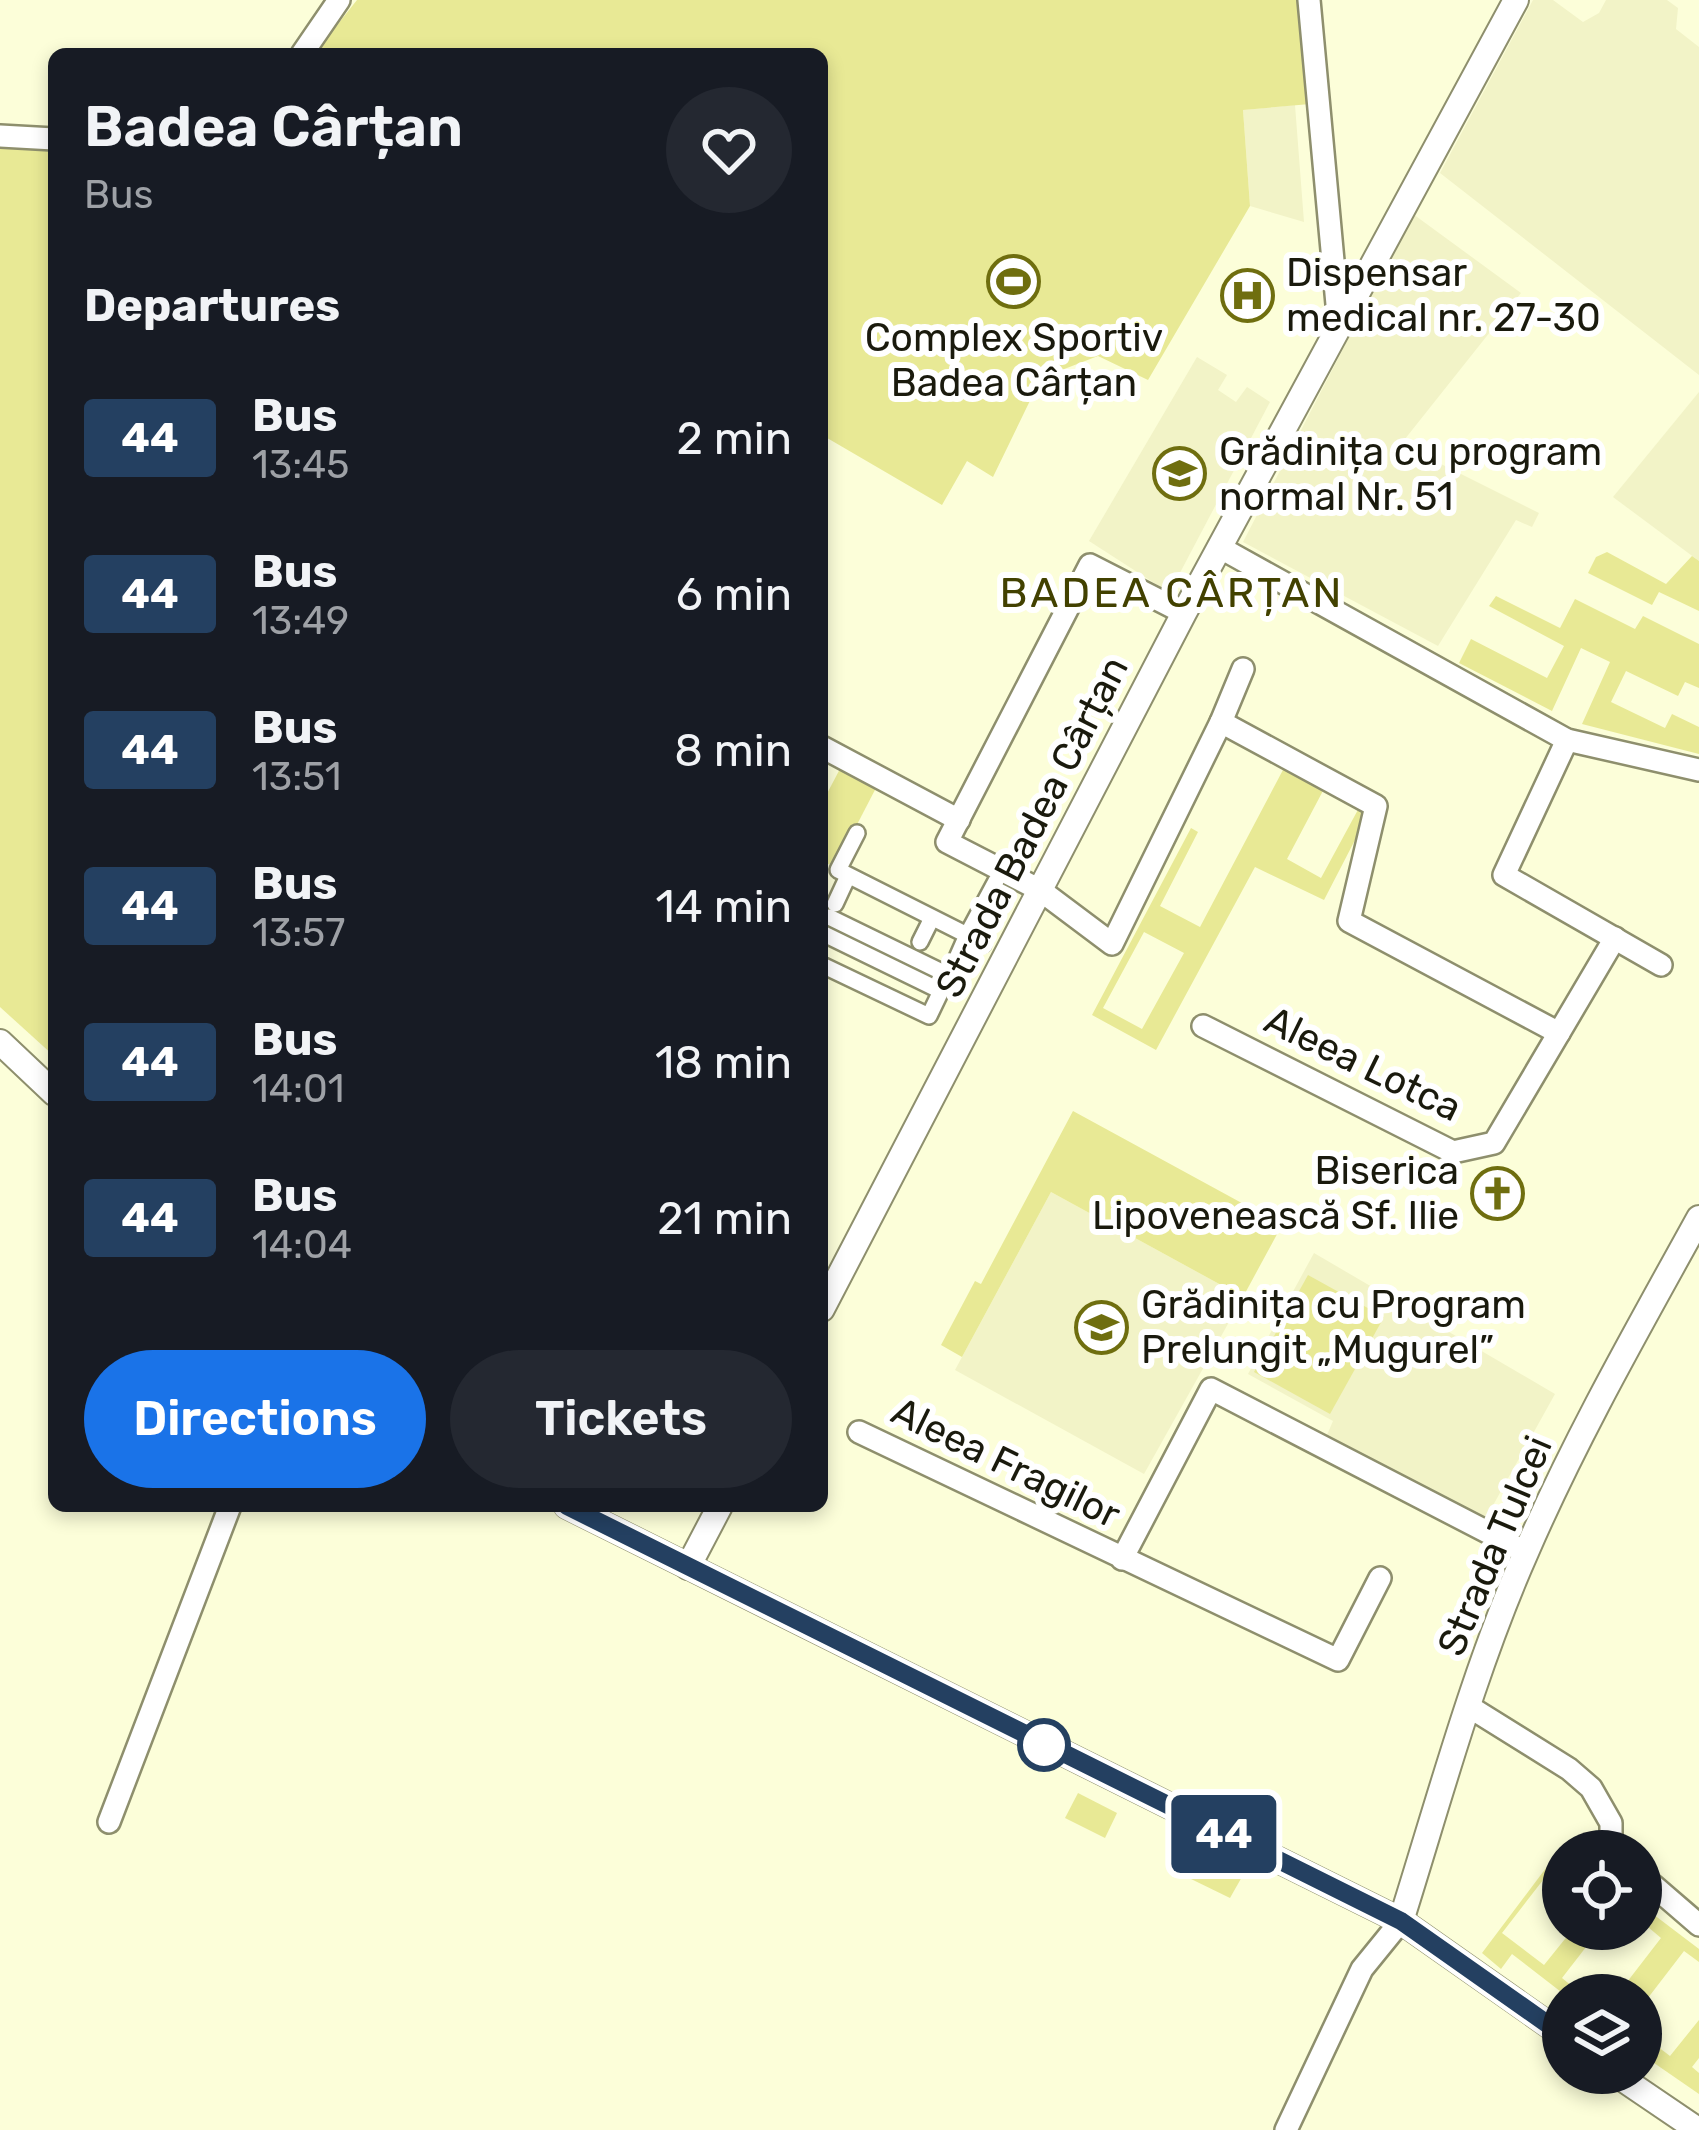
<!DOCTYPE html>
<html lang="en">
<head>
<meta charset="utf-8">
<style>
	:root { --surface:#171b24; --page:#242831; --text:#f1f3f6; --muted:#9ea1a6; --accent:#1a73e8 }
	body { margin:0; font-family:Rubik,sans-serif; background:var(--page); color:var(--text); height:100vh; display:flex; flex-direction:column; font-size:45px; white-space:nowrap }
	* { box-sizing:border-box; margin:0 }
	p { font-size:39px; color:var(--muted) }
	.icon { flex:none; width:66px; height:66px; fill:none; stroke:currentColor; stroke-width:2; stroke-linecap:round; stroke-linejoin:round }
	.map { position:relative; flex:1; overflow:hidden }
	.panel { position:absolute; left:48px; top:48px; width:780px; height:1464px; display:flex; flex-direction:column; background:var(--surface); border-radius:18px; box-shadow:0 6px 18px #0003 }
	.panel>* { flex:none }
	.badge { padding:0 24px; border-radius:9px; font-size:42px; line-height:78px }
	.fabs { position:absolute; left:1542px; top:1830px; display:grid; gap:24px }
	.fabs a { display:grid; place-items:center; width:120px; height:120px; border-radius:50%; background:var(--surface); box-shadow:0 6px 18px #0003; font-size:60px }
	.map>.badge { position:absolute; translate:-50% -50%; box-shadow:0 0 0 6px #fff }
	h2 { padding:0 36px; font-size:45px; line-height:108px }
	.round { display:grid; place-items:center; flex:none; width:126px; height:126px; border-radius:63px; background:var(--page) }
	.headline { display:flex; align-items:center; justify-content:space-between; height:204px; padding:0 36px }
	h1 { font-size:57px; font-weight:600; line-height:90px }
	.action { display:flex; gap:24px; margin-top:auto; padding:24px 36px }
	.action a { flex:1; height:138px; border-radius:72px; background:var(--accent); color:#fff; font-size:48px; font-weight:600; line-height:138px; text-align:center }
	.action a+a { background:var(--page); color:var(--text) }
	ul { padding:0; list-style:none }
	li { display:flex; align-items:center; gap:36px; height:156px; padding:0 36px }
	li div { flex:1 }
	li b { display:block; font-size:45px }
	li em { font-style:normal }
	li .badge { min-width:132px; font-weight:700; text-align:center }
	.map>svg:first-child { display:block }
	.built { fill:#f2f3c7 }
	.green { fill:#e8e995; fill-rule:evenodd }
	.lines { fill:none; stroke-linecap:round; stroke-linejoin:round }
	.pedestrian-casing { stroke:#8e8f6d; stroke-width:20 }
	.minor-casing { stroke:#8e8f6d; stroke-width:26 }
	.tertiary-casing { stroke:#8e8f6d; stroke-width:28 }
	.pedestrian { stroke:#fff; stroke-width:15 }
	.minor { stroke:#fff; stroke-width:21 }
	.tertiary { stroke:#fff; stroke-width:24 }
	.line-casing { stroke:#fff; stroke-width:27 }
	.line { stroke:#244061; stroke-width:18 }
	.stop-dot { fill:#fff; stroke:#244061; stroke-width:6 }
	.labels { text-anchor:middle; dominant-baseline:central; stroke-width:12; stroke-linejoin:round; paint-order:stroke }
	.poi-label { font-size:39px; fill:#1a1a0d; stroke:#fff; text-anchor:start }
	.street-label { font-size:39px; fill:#1a1a0d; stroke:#fff }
	.neighbourhood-label { font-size:42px; letter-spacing:3px; fill:#424100; stroke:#fff }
</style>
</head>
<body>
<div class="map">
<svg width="1699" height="2130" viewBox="0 0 1699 2130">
	<rect width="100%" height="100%" fill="#fcfed9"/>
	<!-- built -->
	<g class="built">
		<path d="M1533,0H1553L1583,22L1599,13L1606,0H1667L1678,8L1676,29L1699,47V375L1440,173Z"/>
		<path d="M1295,105L1304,222L1250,206L1243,110Z"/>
		<path d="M1413,214L1521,293L1401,444L1539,513L1532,527L1516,520L1438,646L1243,542Z"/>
		<path d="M1197,357L1227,375L1218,390L1236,402L1247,387L1270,402L1173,586L1162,588L1089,541Z"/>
		<path d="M1699,392V561L1613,497Z"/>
		<path d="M1051,1192L1243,1297L1144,1474L955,1370Z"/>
		<path d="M1314,1253L1555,1394L1486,1518L1327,1435L1333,1421L1248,1374Z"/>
	</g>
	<!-- green -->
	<g class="green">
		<path d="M357,0H1300L1310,104L1243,110L1250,206L1148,380L1098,356L1041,378L993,477L967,461L942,505L822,435V54H314Z"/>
		<path d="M0,145L54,148V1056L0,1007Z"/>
		<path d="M1607,552L1666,584L1692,556L1699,561V611L1659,592L1652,605L1588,573L1596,557Z"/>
		<path d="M1496,596L1560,628L1575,599L1635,629L1643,616L1699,644V688L1685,682L1678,696L1626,671L1611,702L1665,728L1672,714L1699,727V754L1582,724L1610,662L1581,648L1552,711L1459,663L1471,639L1547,678L1564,646L1489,606Z"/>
		<path d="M841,767L877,786L835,867L822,861V803Z"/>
		<path d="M1284,768L1325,787L1287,859L1321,878L1360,806L1370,811L1324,900L1255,867L1156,1050L1092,1015L1191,828L1198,832L1160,906L1200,927ZM1144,932L1184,953L1142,1029L1103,1008Z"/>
		<path d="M1073,1111L1282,1225L1243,1297L1051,1192L962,1357L941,1345L975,1281L981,1284Z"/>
		<path d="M1308,1275L1384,1317L1330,1414L1254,1372Z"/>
		<path d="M1078,1793L1117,1813L1105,1838L1065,1818Z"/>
		<path d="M1203,1855L1243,1875L1230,1898L1191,1879Z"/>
		<path d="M1560,1856L1563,1865L1557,1862L1502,1933L1544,1965L1573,1929H1600L1562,1978L1583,1995H1565L1512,1954L1501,1969L1482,1953L1549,1864Z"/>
		<path d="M1641,1905L1699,1949V1962L1684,1951L1641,2007V1995H1617L1661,1938L1641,1921Z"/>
		<path d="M1699,2020V2058L1692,2067L1699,2073V2094L1641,2054V2034L1670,2056Z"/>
	</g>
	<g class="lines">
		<defs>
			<g id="pedestrian">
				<path d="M857,833L838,870L967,935L996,881"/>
				<path d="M835,904L848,876"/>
				<path d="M829,917L948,975"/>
				<path d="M822,933L941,991L929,1016L822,965"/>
				<path d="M920,942L932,918"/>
				<path d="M956,960L967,935L983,944"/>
			</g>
			<g id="minor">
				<path d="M1309,0L1339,326"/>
				<path d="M302,54L339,0"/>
				<path d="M0,136L54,139"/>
				<path d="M1219,547L1567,740L1699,770"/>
				<path d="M1184,613L1090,565L947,842L1040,890L1112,944L1221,722L1243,669"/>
				<path d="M1221,722L1376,806L1349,921L1559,1033"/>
				<path d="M1567,740L1504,875L1661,965"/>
				<path d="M822,747L959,820"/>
				<path d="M1203,1026L1453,1152L1494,1143L1615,938"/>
				<path d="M859,1432L1338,1660L1380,1578"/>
				<path d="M1122,1559L1211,1389L1526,1552"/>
				<path d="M1468,1706L1569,1769L1591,1788L1611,1823V1839L1617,1851"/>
				<path d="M109,1822L230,1506"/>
				<path d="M1641,1875L1699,1925"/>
				<path d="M1286,2130L1362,1969L1401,1921"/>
			</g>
			<g id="tertiary">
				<path d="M0,1042L54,1093"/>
				<path d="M822,1309L1184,613L1516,0"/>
				<path d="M567,1506L1401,1921L1563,2035"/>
				<path d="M688,1567L720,1506"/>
				<path d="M1401,1921C1440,1797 1474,1669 1527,1550C1577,1435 1639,1327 1699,1218"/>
				<path d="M1614,2073L1698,2130"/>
			</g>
		</defs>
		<!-- pedestrian casing -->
		<use href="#pedestrian" class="pedestrian-casing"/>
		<!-- minor casing -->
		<use href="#minor" class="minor-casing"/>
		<!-- tertiary casing -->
		<use href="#tertiary" class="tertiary-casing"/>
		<!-- pedestrian -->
		<use href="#pedestrian" class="pedestrian"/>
		<!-- minor -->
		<use href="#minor" class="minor"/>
		<!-- tertiary -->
		<use href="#tertiary" class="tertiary"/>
	</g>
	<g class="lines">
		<defs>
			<path id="line" d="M567,1506L1401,1921L1563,2035"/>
		</defs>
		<!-- line casing -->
		<use href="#line" class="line-casing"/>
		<!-- line -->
		<use href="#line" class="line"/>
	</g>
	<!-- icons -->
	<defs>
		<symbol id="stadium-ring" viewBox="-11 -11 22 22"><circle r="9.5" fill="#fff" stroke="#6f6e0f" stroke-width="1.5"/><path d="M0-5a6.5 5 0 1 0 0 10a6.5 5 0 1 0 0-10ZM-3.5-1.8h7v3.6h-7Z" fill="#6f6e0f"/></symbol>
		<symbol id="hospital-ring" viewBox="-11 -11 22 22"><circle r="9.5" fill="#fff" stroke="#6f6e0f" stroke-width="1.5"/><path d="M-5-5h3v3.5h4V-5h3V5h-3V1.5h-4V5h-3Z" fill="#6f6e0f"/></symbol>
		<symbol id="school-ring" viewBox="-11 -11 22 22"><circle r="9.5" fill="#fff" stroke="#6f6e0f" stroke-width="1.5"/><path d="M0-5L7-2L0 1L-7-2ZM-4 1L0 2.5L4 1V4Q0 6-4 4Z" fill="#6f6e0f"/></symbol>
		<symbol id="church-ring" viewBox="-11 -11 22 22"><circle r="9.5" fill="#fff" stroke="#6f6e0f" stroke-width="1.5"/><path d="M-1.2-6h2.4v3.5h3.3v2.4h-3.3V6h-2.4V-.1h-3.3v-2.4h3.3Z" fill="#6f6e0f"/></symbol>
	</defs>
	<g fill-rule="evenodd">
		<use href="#stadium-ring" x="984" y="252" width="59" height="59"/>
		<use href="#hospital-ring" x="1218" y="266" width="59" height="59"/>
		<use href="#school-ring" x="1150" y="444" width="59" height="59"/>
		<use href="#church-ring" x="1468" y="1164" width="59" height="59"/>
		<use href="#school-ring" x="1072" y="1298" width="59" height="59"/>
	</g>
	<!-- markers -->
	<circle class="stop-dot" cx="1044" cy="1745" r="24"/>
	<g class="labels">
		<!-- poi labels -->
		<g class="poi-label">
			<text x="1286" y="273">Dispensar<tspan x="1286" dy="45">medical nr. 27-30</tspan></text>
			<text x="1014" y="338" text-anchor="middle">Complex Sportiv<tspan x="1014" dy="45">Badea Cârțan</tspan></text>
			<text x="1219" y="452">Grădinița cu program<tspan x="1219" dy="45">normal Nr. 51</tspan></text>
			<text x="1459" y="1171" text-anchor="end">Biserica<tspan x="1459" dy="45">Lipovenească Sf. Ilie</tspan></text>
			<text x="1141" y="1305">Grădinița cu Program<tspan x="1141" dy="45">Prelungit „Mugurel”</tspan></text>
		</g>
		<!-- street labels -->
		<g class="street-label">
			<text transform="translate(1032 827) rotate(-63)">Strada Badea Cârțan</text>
			<text transform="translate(1363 1064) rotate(26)">Aleea Lotca</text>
			<text transform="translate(1006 1463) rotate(26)">Aleea Fragilor</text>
			<text transform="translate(1495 1546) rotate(-67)">Strada Tulcei</text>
		</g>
		<!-- neighbourhood labels -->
		<g class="neighbourhood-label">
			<text x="1172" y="593">BADEA CÂRȚAN</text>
		</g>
	</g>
</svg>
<div class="fabs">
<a><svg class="icon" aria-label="locate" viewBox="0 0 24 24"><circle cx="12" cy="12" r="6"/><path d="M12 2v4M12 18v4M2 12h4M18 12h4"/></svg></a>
<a><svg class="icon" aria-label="layers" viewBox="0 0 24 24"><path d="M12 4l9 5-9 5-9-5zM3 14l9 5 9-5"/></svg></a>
</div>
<b class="badge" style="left:1224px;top:1834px;background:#244061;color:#fff">44</b>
<section class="panel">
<div class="headline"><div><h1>Badea Cârțan</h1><p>Bus</p></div><a class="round"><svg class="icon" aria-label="heart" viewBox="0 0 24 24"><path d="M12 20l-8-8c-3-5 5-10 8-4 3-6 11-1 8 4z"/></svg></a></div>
<h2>Departures</h2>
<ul>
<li><span class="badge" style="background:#244061;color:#fff">44</span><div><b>Bus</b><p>13:45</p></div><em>2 min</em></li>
<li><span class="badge" style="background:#244061;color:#fff">44</span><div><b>Bus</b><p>13:49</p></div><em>6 min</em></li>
<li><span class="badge" style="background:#244061;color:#fff">44</span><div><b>Bus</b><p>13:51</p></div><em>8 min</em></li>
<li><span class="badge" style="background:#244061;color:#fff">44</span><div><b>Bus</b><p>13:57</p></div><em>14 min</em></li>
<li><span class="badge" style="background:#244061;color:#fff">44</span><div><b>Bus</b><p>14:01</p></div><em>18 min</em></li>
<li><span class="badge" style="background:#244061;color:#fff">44</span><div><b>Bus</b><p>14:04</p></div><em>21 min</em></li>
</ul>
<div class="action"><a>Directions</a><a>Tickets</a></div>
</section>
</div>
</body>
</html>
